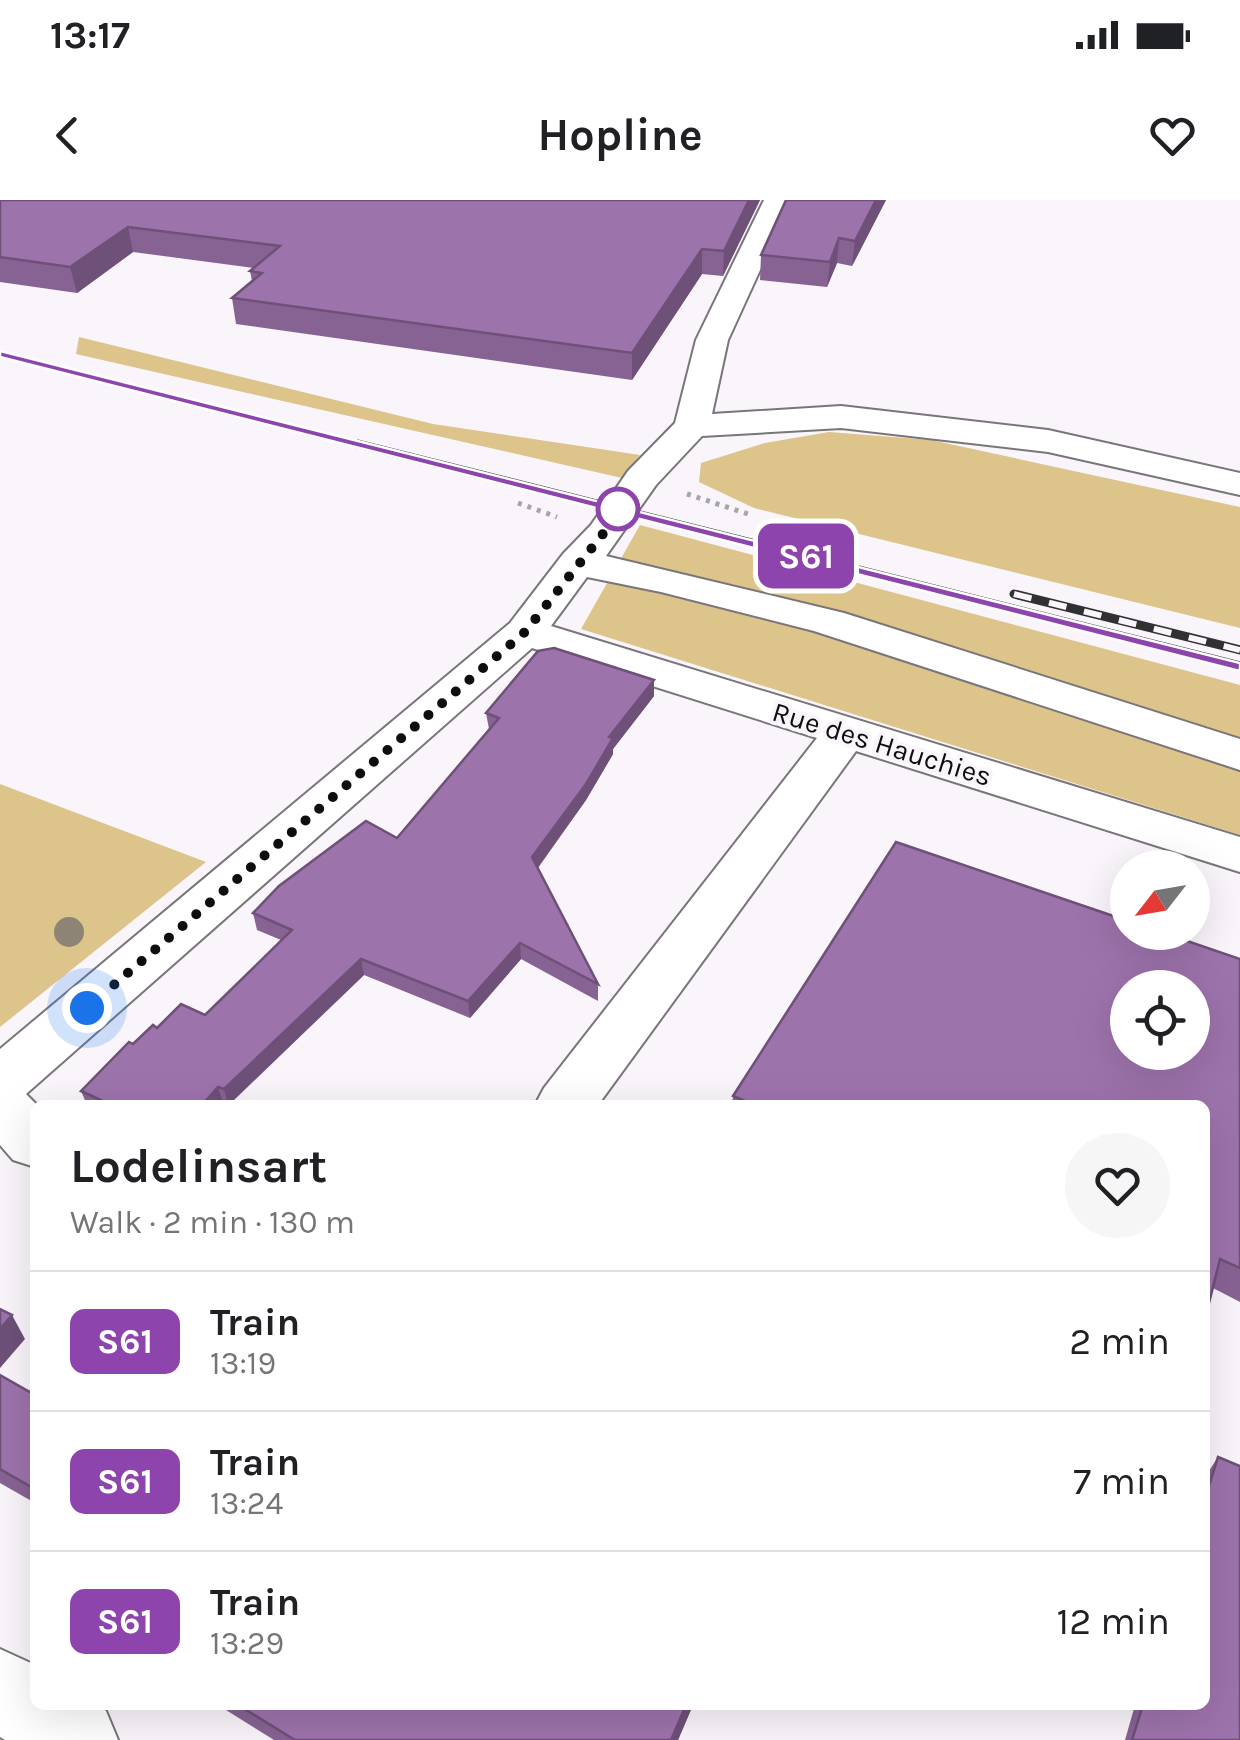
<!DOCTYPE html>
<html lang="en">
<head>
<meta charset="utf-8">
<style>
	:root { --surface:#fff; --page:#f6f6f6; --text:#202124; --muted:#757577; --line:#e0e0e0 }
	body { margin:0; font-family:Karla,sans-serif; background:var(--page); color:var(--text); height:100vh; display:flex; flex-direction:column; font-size:38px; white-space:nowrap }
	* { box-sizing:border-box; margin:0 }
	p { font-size:32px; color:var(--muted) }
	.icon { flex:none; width:55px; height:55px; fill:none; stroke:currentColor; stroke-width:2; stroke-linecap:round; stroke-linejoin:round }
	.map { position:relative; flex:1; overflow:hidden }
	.details { position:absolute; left:30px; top:900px; width:1180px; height:610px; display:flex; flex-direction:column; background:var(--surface); border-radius:15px; box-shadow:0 10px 40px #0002 }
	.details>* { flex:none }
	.badge { padding:0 20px; border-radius:15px; font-size:35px; line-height:65px }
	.needle { width:65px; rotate:239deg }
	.fabs { position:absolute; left:1110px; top:650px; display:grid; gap:20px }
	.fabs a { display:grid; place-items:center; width:100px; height:100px; border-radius:50%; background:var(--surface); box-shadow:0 10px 40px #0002; font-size:50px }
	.you { position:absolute; width:50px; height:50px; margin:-25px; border:8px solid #fff; border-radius:50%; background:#1a73e8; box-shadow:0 0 0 15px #1a73e833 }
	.map>.badge { position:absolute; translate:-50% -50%; box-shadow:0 0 0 5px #fff }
	.round { display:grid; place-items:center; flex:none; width:105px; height:105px; border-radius:52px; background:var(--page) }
	.headline { display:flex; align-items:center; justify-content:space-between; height:170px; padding:0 40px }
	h1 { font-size:48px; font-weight:700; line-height:75px }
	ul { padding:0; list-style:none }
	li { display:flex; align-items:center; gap:30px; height:140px; padding:0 40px; border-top:2px solid var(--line) }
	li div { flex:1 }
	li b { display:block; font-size:38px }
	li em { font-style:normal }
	li .badge { min-width:110px; font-weight:700; text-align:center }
	.status { display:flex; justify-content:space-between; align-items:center; height:70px; padding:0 50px; background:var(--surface); direction:ltr }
	.status svg { height:28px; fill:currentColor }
	header { display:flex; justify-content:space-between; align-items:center; height:130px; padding:0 40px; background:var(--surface); font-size:45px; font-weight:700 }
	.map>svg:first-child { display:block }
	.green { fill:#dcc48a }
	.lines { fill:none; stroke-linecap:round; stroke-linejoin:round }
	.minor-casing { stroke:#79757a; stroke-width:4 }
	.path { stroke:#a8a5a9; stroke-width:5; stroke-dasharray:4 6; stroke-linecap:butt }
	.minor { fill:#fff; fill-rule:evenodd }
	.rail-far1-casing { stroke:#313032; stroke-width:6 }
	.rail-casing { stroke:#313032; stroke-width:9 }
	.rail-far1 { stroke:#f9f5fb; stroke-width:4; stroke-dasharray:12; stroke-linecap:butt }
	.rail { stroke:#f9f5fb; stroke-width:6; stroke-dasharray:18; stroke-linecap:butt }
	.tree { fill:#8d8475 }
	.wall { fill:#876394 }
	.shaded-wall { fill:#6e5078 }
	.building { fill:#9d73ac; stroke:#6e5078; stroke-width:2.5; fill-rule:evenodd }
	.line { fill:#8e44ad; stroke:#fff; stroke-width:2.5 }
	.walk { stroke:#0e0d0f; stroke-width:10; stroke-dasharray:0 18 }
	.stop-dot { fill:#fff; stroke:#8e44ad; stroke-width:5 }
	.labels { text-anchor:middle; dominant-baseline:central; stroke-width:8; stroke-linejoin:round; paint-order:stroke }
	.street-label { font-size:28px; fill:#0e0d0f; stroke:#f9f5fb }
</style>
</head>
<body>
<div class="status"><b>13:17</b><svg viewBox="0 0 49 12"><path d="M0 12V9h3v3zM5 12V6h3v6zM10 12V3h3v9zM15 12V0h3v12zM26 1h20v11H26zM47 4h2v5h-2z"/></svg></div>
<header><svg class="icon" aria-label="back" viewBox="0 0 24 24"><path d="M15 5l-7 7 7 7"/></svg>Hopline<svg class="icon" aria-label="heart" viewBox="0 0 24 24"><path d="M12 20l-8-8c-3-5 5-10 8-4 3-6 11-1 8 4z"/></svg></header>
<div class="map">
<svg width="1240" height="1540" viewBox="0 0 1240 1540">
	<rect width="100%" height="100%" fill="#f9f5fb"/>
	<!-- green -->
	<g class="green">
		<path d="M79,137L433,224L640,255L622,278L76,154Z"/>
		<path d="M829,232L931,240L1240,307V428L754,308L699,282L701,263L765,243Z"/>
		<path d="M640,325L1240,485V635L581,429Z"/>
		<path d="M0,584L206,662L0,827Z"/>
	</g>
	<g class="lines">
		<defs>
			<g id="minor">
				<path d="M764,0H792L728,140L712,214L841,206L1048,230L1240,273V295L1048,252L841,228L702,236L656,285L606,356L844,413L1240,539V570L814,431L661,392L587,377L551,426L1240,637V672L856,551L598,905H535L544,888L817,538L532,448L26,894L37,905L35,967L13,960L0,945V849L510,423L563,354L591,325L628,271L675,223L696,140Z"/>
				<path d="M0,1449L35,1465V1505H97L106,1511L118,1540H5L0,1537Z"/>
			</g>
		</defs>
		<!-- minor casing -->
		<use href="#minor" class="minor-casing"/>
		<!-- path -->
		<g class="path">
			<path d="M687,294L748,314"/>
			<path d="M518,303L557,317"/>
		</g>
		<!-- minor -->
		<use href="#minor" class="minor"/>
		<defs>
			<path id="rail-far1" d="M0,154L368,247"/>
			<g id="rail">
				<path d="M358,244L1240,466"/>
				<path d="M1014,394L1240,450"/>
			</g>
		</defs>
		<!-- rail-far1 casing -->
		<use href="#rail-far1" class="rail-far1-casing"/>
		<!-- rail casing -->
		<use href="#rail" class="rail-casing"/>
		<!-- rail-far1 -->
		<use href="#rail-far1" class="rail-far1"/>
		<!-- rail -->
		<use href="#rail" class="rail"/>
	</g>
	<!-- trees -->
	<circle class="tree" cx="69" cy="732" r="15"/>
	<!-- wall -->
	<g class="wall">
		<path d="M0,0H760L723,76L702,74L632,180L236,124L232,98L252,81L250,71L254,68L133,52L77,93L0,82Z"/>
		<path d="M886,0L852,66L837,63L827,87L760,80L761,55Z"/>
		<path d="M654,496L613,549V554L586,600L538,668L598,784V801L521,759L470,818L364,775L229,905L223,903L222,905H87L81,891L133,844L157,828L205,815L281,740L257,730L253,713L397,638L489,529L486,513Z"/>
		<path d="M1240,759V1102L1213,1088L1205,905H732L733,896Z"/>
		<path d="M0,1175L35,1195V1303L0,1283Z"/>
		<path d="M1218,1257L1240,1540H1125L1135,1505H1205V1277Z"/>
		<path d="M218,1505H693L678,1540H274Z"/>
	</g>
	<!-- shaded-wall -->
	<g class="shaded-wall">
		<path d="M749,0H760L723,76L724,51Z"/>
		<path d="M876,0H886L852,66L855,41Z"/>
		<path d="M128,27L133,52L77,93L70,67Z"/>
		<path d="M839,38L837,63L827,87L830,62Z"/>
		<path d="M702,49V74L632,180V153Z"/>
		<path d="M654,480V496L613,549V554L586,600L533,674L532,657L609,537Z"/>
		<path d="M520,743L521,759L470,818L468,801Z"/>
		<path d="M361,759L364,775L228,905L224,889Z"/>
		<path d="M218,887L223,903L222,905H202Z"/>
		<path d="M12,1115L25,1139L0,1168V1129Z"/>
		<path d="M686,1505H693L678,1540H671Z"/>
	</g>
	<!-- building -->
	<g class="building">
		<path d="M0,0H749L724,51L702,49L632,153L232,98L262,73L250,71L280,46L128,27L70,67L0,57Z"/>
		<path d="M786,0H876L855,41L839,38L830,62L761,55Z"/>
		<path d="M554,448L654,480L609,537L613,538L586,584L532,657L598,784L520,743L468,801L361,759L224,889L218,887L202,905H102L105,902L81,891L129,842L133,844L153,825L157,828L181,804L205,815L292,730L253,713L279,686L366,621L397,638L499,518L486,513L538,451Z"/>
		<path d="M896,642L1128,721V732H1161L1240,759V1068L1220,1059L1205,1119V905H754L733,896ZM1128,788H1192V852H1128Z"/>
		<path d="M0,1109L12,1115L0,1129Z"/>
		<path d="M0,1175L35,1195V1289L0,1269Z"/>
		<path d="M1218,1257L1240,1266V1540H1132L1143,1505H1205V1299Z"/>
		<path d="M238,1505H686L671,1540H295Z"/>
	</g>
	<!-- line -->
	<path class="line" d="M0,151L1240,463V471L0,157Z"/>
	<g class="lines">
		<!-- walk -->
		<path class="walk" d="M87,808L525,432L622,310L618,309"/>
	</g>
	<!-- markers -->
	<circle class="stop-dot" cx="618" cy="309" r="20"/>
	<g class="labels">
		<!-- street labels -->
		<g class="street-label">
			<text transform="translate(882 544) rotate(17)">Rue des Hauchies</text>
		</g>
	</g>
</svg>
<div class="fabs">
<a><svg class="needle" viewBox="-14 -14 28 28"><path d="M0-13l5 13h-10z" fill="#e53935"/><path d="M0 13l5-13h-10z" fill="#757577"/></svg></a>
<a><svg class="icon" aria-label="locate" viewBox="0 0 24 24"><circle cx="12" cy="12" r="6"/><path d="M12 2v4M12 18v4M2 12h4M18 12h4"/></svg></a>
</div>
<div class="you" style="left:87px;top:808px"></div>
<b class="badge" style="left:806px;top:356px;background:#8e44ad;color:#fff">S61</b>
<section class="details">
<div class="headline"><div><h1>Lodelinsart</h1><p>Walk · 2 min · 130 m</p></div><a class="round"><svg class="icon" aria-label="heart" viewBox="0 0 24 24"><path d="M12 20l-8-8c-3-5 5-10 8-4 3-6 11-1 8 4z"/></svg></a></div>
<ul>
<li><span class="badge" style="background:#8e44ad;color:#fff">S61</span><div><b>Train</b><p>13:19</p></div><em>2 min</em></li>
<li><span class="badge" style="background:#8e44ad;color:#fff">S61</span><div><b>Train</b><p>13:24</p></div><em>7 min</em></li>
<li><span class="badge" style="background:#8e44ad;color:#fff">S61</span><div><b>Train</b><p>13:29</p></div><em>12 min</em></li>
</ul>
</section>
</div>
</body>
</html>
